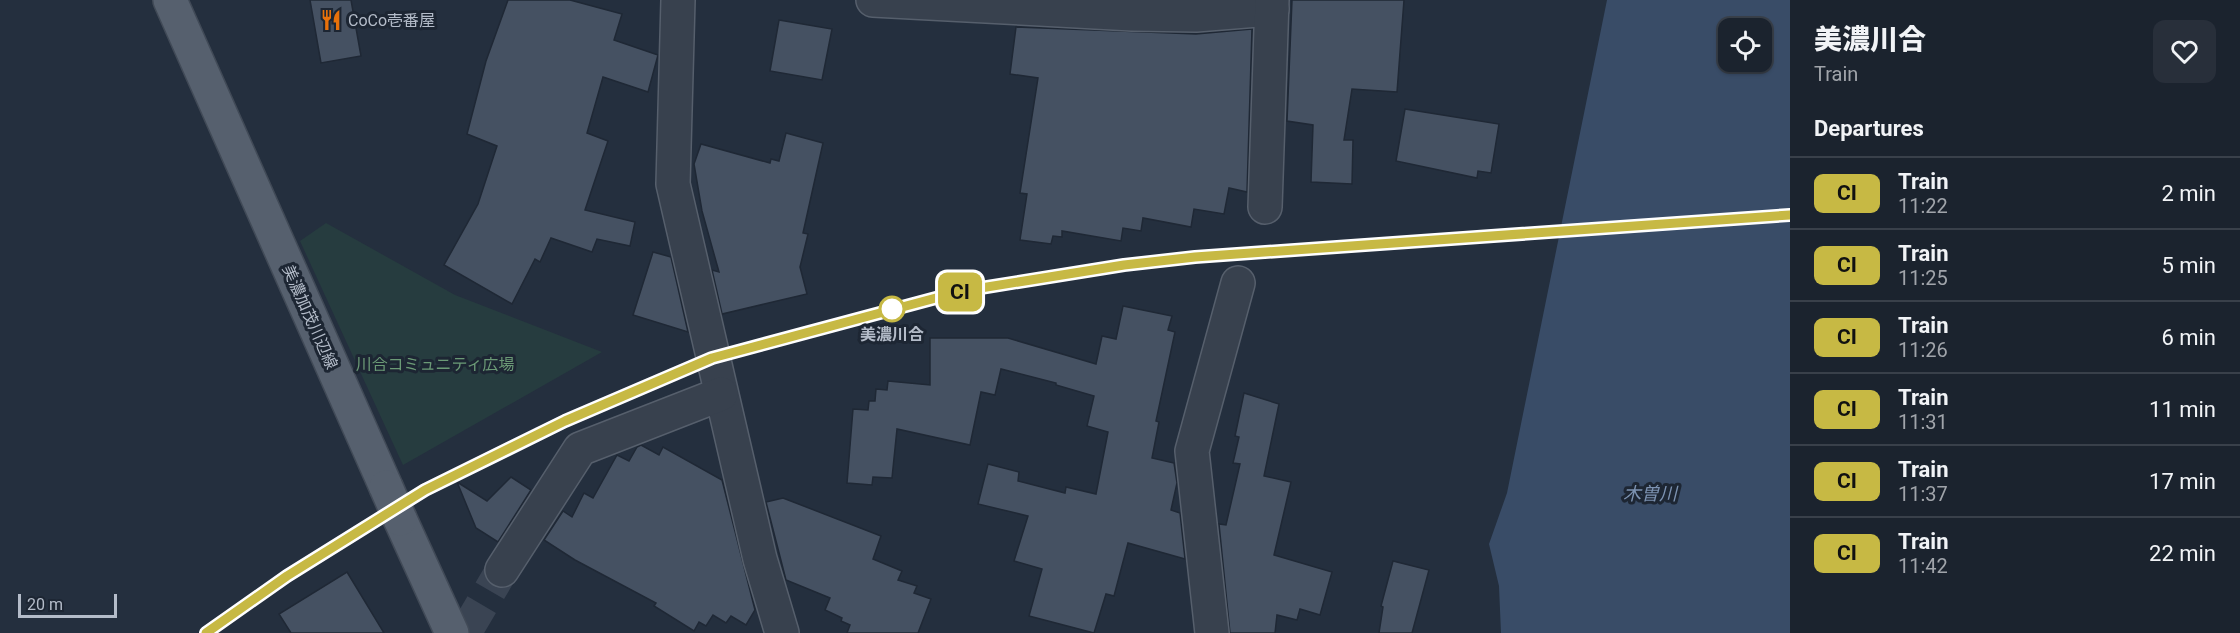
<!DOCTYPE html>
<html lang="en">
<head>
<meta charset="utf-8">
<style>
	:root { --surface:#1b232e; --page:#282f3a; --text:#f1f3f6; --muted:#a0a4aa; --line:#39404a }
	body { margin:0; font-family:Roboto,"Noto Sans JP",sans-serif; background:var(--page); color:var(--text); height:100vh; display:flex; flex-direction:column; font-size:22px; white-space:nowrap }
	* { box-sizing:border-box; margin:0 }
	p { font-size:20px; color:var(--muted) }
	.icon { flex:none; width:33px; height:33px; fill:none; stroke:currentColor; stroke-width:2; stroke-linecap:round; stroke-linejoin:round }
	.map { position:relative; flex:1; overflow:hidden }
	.sheet { display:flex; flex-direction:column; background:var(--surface); width:450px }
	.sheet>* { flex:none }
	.badge { padding:0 12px; border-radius:9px; font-size:21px; line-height:39px }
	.controls { position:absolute; left:1718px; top:18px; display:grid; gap:12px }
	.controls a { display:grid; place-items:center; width:54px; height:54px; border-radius:12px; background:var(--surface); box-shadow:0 2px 4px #0004,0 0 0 2px var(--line); font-size:30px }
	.scale { position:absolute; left:18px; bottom:15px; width:99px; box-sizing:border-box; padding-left:6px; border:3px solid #b4bcc9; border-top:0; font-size:16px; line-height:21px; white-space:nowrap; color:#b4bcc9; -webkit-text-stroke:4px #1d2633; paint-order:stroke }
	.map>.badge { position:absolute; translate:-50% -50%; box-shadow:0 0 0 3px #fff }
	h2 { padding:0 24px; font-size:22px; line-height:54px }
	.round { display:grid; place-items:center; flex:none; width:63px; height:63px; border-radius:12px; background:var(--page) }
	.summary { display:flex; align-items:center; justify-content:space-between; height:102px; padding:0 24px }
	h1 { font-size:28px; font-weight:800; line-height:45px }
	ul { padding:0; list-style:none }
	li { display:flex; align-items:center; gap:18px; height:72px; padding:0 24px; border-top:2px solid var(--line) }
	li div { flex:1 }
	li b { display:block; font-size:22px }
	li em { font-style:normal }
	li .badge { min-width:66px; font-weight:700; text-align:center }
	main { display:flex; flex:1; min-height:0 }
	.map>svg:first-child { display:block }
	.green { fill:#263c3f }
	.water { fill:#394c67; fill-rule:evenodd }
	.building { fill:#455162; stroke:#1f2835; stroke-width:1.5 }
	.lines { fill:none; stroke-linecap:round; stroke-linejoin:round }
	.minor-tunnel { stroke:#3a4453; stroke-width:33; stroke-dasharray:33 16; stroke-linecap:butt }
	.minor-casing { stroke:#565f6c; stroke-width:36 }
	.major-casing { stroke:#414a57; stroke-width:36 }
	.minor { stroke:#38414e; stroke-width:33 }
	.major { stroke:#56606e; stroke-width:33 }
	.rail-casing { stroke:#5a6575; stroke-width:7 }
	.rail { stroke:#1d2633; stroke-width:4.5; stroke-dasharray:14; stroke-linecap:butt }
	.major-bridge-casing { stroke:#414a57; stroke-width:36; stroke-linecap:butt }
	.major-bridge { stroke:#56606e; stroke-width:33 }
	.line-casing { stroke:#fff; stroke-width:14 }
	.line { stroke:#c7b944; stroke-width:9 }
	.stop-dot { fill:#fff; stroke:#c7b944; stroke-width:3 }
	.labels { text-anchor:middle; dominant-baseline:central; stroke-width:6; stroke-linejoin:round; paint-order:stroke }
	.poi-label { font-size:16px; fill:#b4bcc9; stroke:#1d2633; text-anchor:start }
	.street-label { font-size:16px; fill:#b4bcc9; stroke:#1d2633 }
	.stop-label { font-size:16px; font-weight:bold; fill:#b4bcc9; stroke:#1d2633 }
	.park-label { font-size:16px; fill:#6b9a76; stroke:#1d2633 }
	.water-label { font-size:18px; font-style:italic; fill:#7c92b1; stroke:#1d2633 }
</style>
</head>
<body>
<main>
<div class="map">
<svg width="1790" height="633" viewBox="0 0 1790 633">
	<rect width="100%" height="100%" fill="#242f3e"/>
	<!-- green -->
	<path class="green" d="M326,223L455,295L602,352L403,465L300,241Z"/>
	<!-- water -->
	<path class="water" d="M1607,0H1790V633H1501L1499,586L1489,544L1507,493ZM1728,28H1761V62H1728Z"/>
	<!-- building -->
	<g class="building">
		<path d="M310,0H351L361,56L321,63Z"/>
		<path d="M508,0H570L622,14L614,40L658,55L648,92L603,77L587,133L608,141L585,210L635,222L630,246L597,239L592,252L551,238L540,262L535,259L512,304L444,265L478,204L497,146L467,134L486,61Z"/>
		<path d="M1292,0H1404L1397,92L1352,89L1344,140H1353L1352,184L1311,182L1313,125L1287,121Z"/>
		<path d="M779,20L832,29L822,80L770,71Z"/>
		<path d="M1016,27L1196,34L1252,29L1247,192L1229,188L1224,214L1194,209L1191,227L1143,218L1141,231L1123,228L1121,241L1062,231V237L1053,236L1051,244L1020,240L1027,194L1020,193L1038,78L1010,74Z"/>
		<path d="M1405,109L1499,124L1491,173L1478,171L1477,178L1396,161Z"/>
		<path d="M786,133L823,143L803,233L808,234L800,267L807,294L722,314L712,270L719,272L702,211L694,164L701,144L770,163L771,159L779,161Z"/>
		<path d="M653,252L671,257L688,332L633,315Z"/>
		<path d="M1123,306L1172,316L1168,330L1175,332L1156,421L1159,422L1152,458L1174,463L1177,483L1171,510L1180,513L1185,559L1128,543L1114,596L1106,594L1094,633L1029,616L1042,569L1014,561L1028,516L978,504L988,464L1019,472L1018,481L1065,493L1066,487L1096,494L1108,432L1087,426L1094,396L1056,385V383L1001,369L995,395L981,392L970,445L897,429L892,478L873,477L872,485L847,483L853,409L868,410L869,401H875L876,389L887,390L888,381L930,385V338H1008L1096,364L1102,336L1116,339Z"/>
		<path d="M1244,393L1279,404L1264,476L1291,482L1274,555L1332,572L1320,615L1300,609L1297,620L1277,615L1275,633H1230L1219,524L1226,525L1240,464L1233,463L1239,437L1235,436Z"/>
		<path d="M641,445L659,455L663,447L722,480L755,610L746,625L731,616L726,623L713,615L706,626L699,622L694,631L654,606L656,603L575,560L544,540L563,511L572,517L584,493L593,498L617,455L629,461L637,447Z"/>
		<path d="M511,477L531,490L498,542L476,528L457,482L487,501Z"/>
		<path d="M783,498L881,536L873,559L902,571L898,580L917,586L914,593L931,599L918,633H847L850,625L841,621L842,618L825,610L830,598L786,580L766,502Z"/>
		<path d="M1393,561L1429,570L1412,633H1379L1383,607L1381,606Z"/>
		<path d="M347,572L384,633H291L279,614Z"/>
	</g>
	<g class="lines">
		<!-- minor-tunnel -->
		<path class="minor-tunnel" d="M465,633L502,570"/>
		<defs>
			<g id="minor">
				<path d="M678,0L673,184L760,559L782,633"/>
				<path d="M873,0L1132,14L1196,15L1272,9"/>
				<path d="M1265,207L1272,0"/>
				<path d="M502,570L580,449L721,394"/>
				<path d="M1212,633L1192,451L1238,283"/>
			</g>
			<g id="major">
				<path d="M170,0L386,487"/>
				<path d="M400,519L452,633"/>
			</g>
		</defs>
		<!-- minor casing -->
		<use href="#minor" class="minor-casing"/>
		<!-- major casing -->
		<use href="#major" class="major-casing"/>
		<!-- minor -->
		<use href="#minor" class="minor"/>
		<!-- major -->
		<use href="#major" class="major"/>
		<defs>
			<path id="rail" d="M206,633L271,587L425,490L565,421L712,358L962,291L1124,265L1195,257L1790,215"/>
		</defs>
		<!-- rail casing -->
		<use href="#rail" class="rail-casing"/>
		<!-- rail -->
		<use href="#rail" class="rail"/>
		<defs>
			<path id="major-bridge" d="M386,487L400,519"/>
		</defs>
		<!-- major-bridge casing -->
		<use href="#major-bridge" class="major-bridge-casing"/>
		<!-- major-bridge -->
		<use href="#major-bridge" class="major-bridge"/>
	</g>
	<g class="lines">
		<defs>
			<path id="line" d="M206,633L287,576L425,490L565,421L712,358L962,291L1124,265L1195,257L1790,215"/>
		</defs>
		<!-- line casing -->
		<use href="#line" class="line-casing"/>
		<!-- line -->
		<use href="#line" class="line"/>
	</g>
	<!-- icons -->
	<defs>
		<symbol id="restaurant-bare" viewBox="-9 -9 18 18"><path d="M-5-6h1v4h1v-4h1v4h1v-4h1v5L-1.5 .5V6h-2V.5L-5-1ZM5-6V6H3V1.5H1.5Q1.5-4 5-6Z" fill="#e8710a" stroke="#1d2633" stroke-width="2.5" paint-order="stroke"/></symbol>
	</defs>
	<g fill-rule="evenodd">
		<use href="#restaurant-bare" x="316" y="5" width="30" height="30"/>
	</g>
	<!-- markers -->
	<circle class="stop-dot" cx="892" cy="309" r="12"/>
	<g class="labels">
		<!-- poi labels -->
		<g class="poi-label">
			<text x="348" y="20">CoCo壱番屋</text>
		</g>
		<!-- street labels -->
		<g class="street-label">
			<text transform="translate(310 317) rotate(66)">美濃加茂川辺線</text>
		</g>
		<!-- stop labels -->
		<g class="stop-label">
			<text x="892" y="334">美濃川合</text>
		</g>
		<!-- park labels -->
		<g class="park-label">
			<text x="435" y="364">川合コミュニティ広場</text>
		</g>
		<!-- water labels -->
		<g class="water-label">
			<text x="1650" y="493">木曽川</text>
		</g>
	</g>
</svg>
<div class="controls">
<a><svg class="icon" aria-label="locate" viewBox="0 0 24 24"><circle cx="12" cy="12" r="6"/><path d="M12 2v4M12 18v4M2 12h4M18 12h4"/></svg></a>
</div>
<div class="scale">20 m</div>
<b class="badge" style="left:960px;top:292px;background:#c7b944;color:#111">CI</b>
</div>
<section class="sheet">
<div class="summary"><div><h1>美濃川合</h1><p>Train</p></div><a class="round"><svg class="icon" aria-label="heart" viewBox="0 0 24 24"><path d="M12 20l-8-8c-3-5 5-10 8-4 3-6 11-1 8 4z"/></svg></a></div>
<h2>Departures</h2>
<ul>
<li><span class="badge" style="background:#c7b944;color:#111">CI</span><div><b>Train</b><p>11:22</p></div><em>2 min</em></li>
<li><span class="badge" style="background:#c7b944;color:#111">CI</span><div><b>Train</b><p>11:25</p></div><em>5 min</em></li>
<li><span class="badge" style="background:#c7b944;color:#111">CI</span><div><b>Train</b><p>11:26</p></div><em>6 min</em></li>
<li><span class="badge" style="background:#c7b944;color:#111">CI</span><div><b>Train</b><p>11:31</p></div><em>11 min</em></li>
<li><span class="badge" style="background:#c7b944;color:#111">CI</span><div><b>Train</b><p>11:37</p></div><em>17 min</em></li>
<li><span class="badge" style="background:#c7b944;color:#111">CI</span><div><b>Train</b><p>11:42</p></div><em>22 min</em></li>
</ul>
</section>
</main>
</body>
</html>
